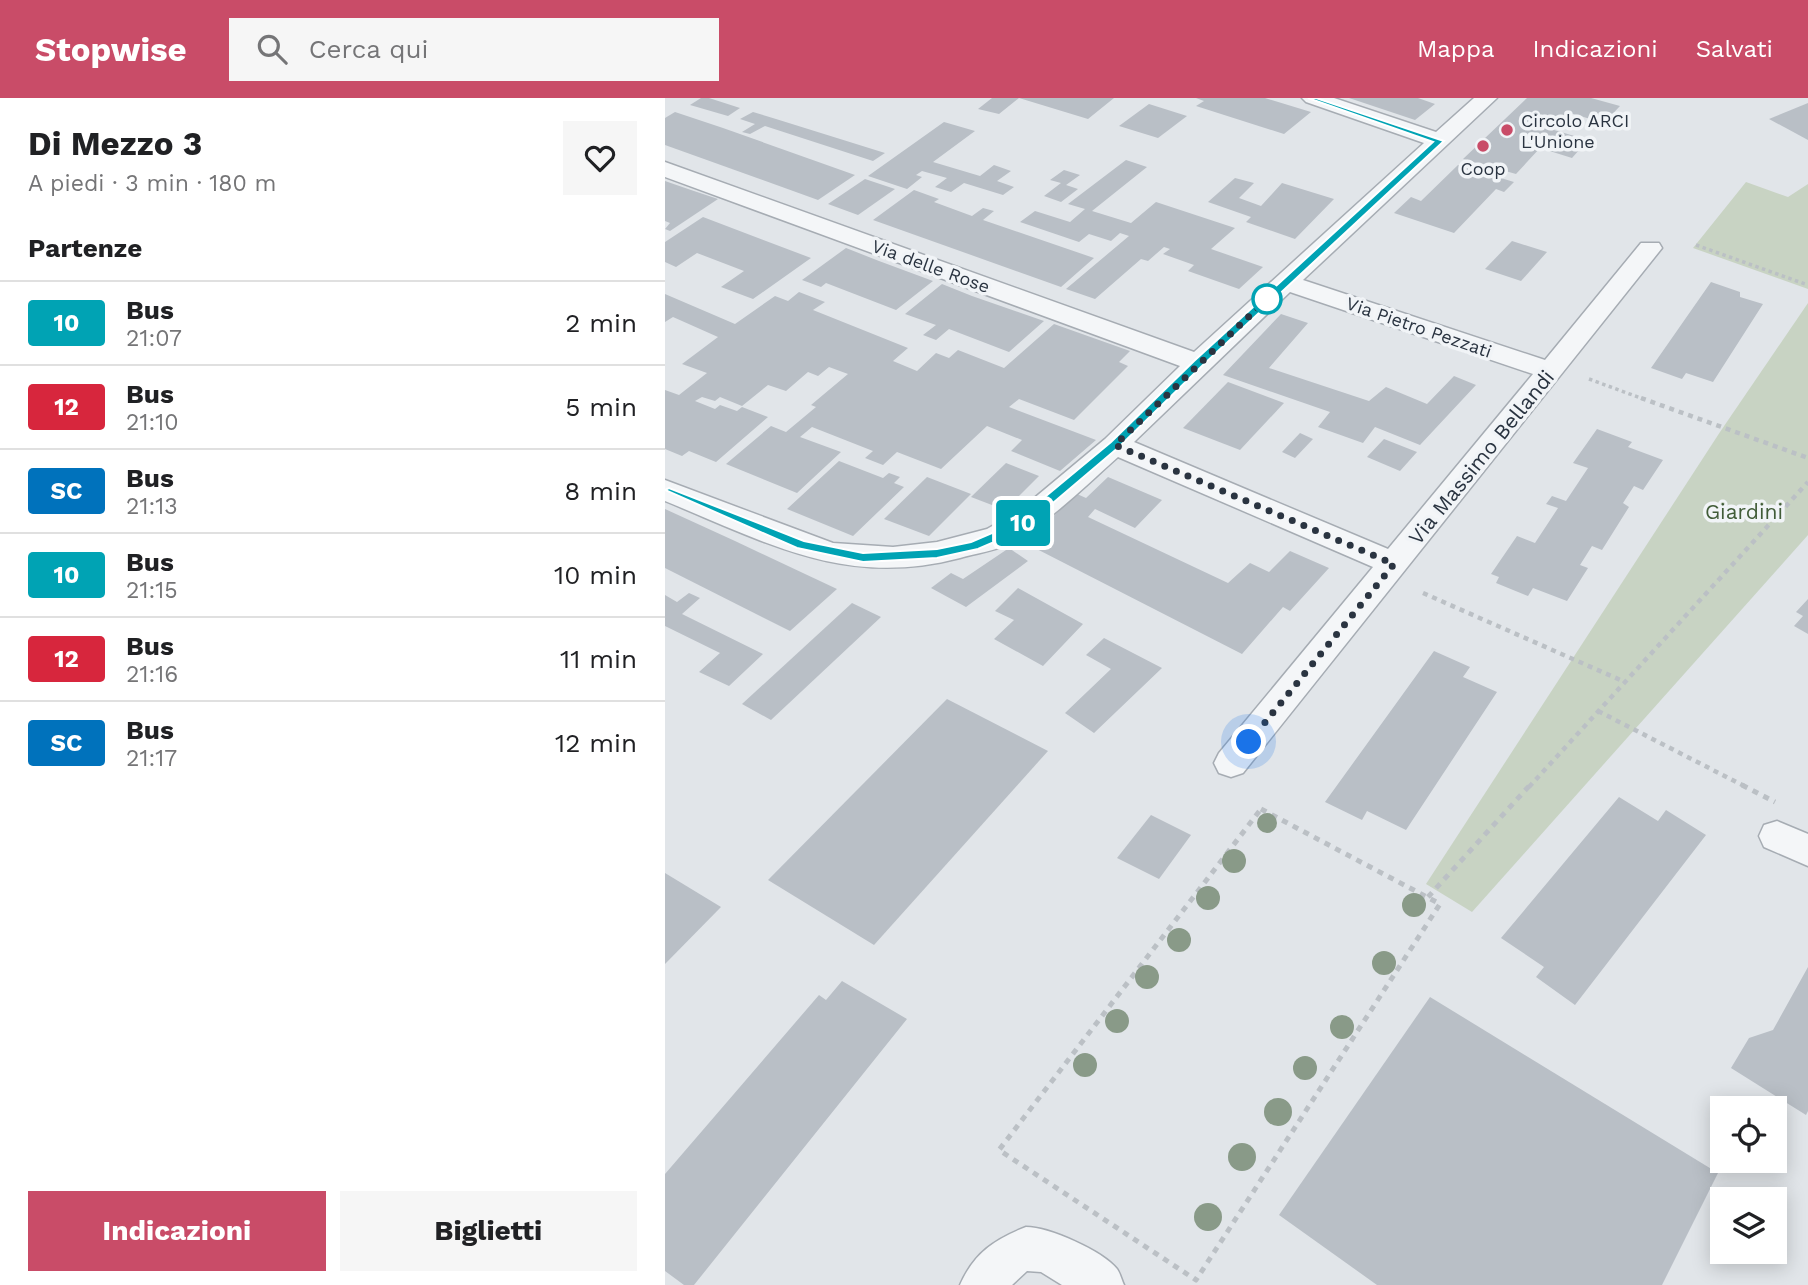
<!DOCTYPE html>
<html lang="it">
<head>
<meta charset="utf-8">
<style>
	:root { --surface:#fff; --page:#f6f6f6; --text:#202124; --muted:#757577; --line:#e0e0e0; --accent:#c94c68 }
	body { margin:0; font-family:"Work Sans",sans-serif; background:var(--page); color:var(--text); height:100vh; display:flex; flex-direction:column; font-size:26px; white-space:nowrap }
	* { box-sizing:border-box; margin:0 }
	p { font-size:23px; color:var(--muted) }
	.icon { flex:none; width:38px; height:38px; fill:none; stroke:currentColor; stroke-width:2; stroke-linecap:round; stroke-linejoin:round }
	.map { position:relative; flex:1; overflow:hidden }
	.drawer { display:flex; flex-direction:column; background:var(--surface); width:665px }
	.drawer>* { flex:none }
	.badge { padding:0 14px; border-radius:5px; font-size:24px; line-height:46px }
	.fabs { position:absolute; left:1045px; top:998px; display:grid; gap:14px }
	.fabs a { display:grid; place-items:center; width:77px; height:77px; border-radius:0px; background:var(--surface); box-shadow:0 4px 18px #0003; font-size:35px }
	.you { position:absolute; width:35px; height:35px; margin:-18px; border:5px solid #fff; border-radius:50%; background:#1a73e8; box-shadow:0 0 0 10px #1a73e833 }
	.map>.badge { position:absolute; translate:-50% -50%; box-shadow:0 0 0 4px #fff }
	h2 { padding:0 28px; font-size:26px; line-height:63px }
	.round { display:grid; place-items:center; flex:none; width:74px; height:74px; border-radius:0px; background:var(--page) }
	.head { display:flex; align-items:center; justify-content:space-between; height:119px; padding:0 28px }
	h1 { font-size:33px; font-weight:700; line-height:52px }
	.cta { display:flex; gap:14px; margin-top:auto; padding:14px 28px }
	.cta a { flex:1; height:80px; border-radius:0px; background:var(--accent); color:#fff; font-size:28px; font-weight:700; line-height:80px; text-align:center }
	.cta a+a { background:var(--page); color:var(--text) }
	ul { padding:0; list-style:none }
	li { display:flex; align-items:center; gap:21px; height:84px; padding:0 28px; border-top:2px solid var(--line) }
	li div { flex:1 }
	li b { display:block; font-size:26px }
	li em { font-style:normal }
	li .badge { min-width:77px; font-weight:700; text-align:center }
	header { display:flex; align-items:center; gap:42px; box-sizing:border-box; height:98px; padding:0 35px; background:var(--accent); color:#fff }
	header strong { font-size:33px }
	nav { display:flex; gap:38px; margin-inline-start:auto; font-size:24px }
	.search { width:490px; height:63px; background:var(--page); display:flex; align-items:center; gap:18px; box-sizing:border-box; padding:0 24px; border-radius:0px; color:var(--muted); font-size:26px }
	main { display:flex; flex:1; min-height:0 }
	.map>svg:first-child { display:block }
	.green { fill:#c8d3c3 }
	.building { fill:#b9bfc6 }
	.lines { fill:none; stroke-linecap:round; stroke-linejoin:round }
	.minor-casing { stroke:#a6acb3; stroke-width:3 }
	.path-far2 { stroke:#bbc0c5; stroke-width:3.5; stroke-dasharray:3.5 3.5; stroke-linecap:butt }
	.path-far1 { stroke:#bbc0c5; stroke-width:4.5; stroke-dasharray:5 5; stroke-linecap:butt }
	.path { stroke:#bbc0c5; stroke-width:5; stroke-dasharray:6 6; stroke-linecap:butt }
	.minor { fill:#f4f6f8; fill-rule:evenodd }
	.tree { fill:#899a88 }
	.line { fill:#00a3b4; stroke:#fff; stroke-width:2 }
	.walk { stroke:#2a3441; stroke-width:7; stroke-dasharray:0 12.6 }
	.poi-dot { fill:#c94c68; stroke:#f1f4f7; stroke-width:2.5 }
	.stop-dot { fill:#fff; stroke:#00a3b4; stroke-width:3.5 }
	.labels { text-anchor:middle; dominant-baseline:central; stroke-width:7; stroke-linejoin:round; paint-order:stroke }
	.far-poi-label { font-size:18px; fill:#2a3441; stroke:#f1f4f7; text-anchor:start }
	.far-street-label { font-size:18px; fill:#2a3441; stroke:#f1f4f7 }
	.street-label { font-size:21px; fill:#2a3441; stroke:#f1f4f7 }
	.park-label { font-size:21px; fill:#415c38; stroke:#f1f4f7 }
</style>
</head>
<body>
<header>
<strong>Stopwise</strong>
<div class="search"><svg class="icon" aria-label="search" viewBox="0 0 24 24"><circle cx="10" cy="10" r="6"/><path d="M15 15l6 6"/></svg>Cerca qui</div>
<nav><a>Mappa</a><a>Indicazioni</a><a>Salvati</a></nav>
</header>
<main>
<section class="drawer">
<div class="head"><div><h1>Di Mezzo 3</h1><p>A piedi · 3 min · 180 m</p></div><a class="round"><svg class="icon" aria-label="heart" viewBox="0 0 24 24"><path d="M12 20l-8-8c-3-5 5-10 8-4 3-6 11-1 8 4z"/></svg></a></div>
<h2>Partenze</h2>
<ul>
<li><span class="badge" style="background:#00a3b4;color:#fff">10</span><div><b>Bus</b><p>21:07</p></div><em>2 min</em></li>
<li><span class="badge" style="background:#d7263d;color:#fff">12</span><div><b>Bus</b><p>21:10</p></div><em>5 min</em></li>
<li><span class="badge" style="background:#0072bc;color:#fff">SC</span><div><b>Bus</b><p>21:13</p></div><em>8 min</em></li>
<li><span class="badge" style="background:#00a3b4;color:#fff">10</span><div><b>Bus</b><p>21:15</p></div><em>10 min</em></li>
<li><span class="badge" style="background:#d7263d;color:#fff">12</span><div><b>Bus</b><p>21:16</p></div><em>11 min</em></li>
<li><span class="badge" style="background:#0072bc;color:#fff">SC</span><div><b>Bus</b><p>21:17</p></div><em>12 min</em></li>
</ul>
<div class="cta"><a>Indicazioni</a><a>Biglietti</a></div>
</section>
<div class="map">
<svg width="1143" height="1187" viewBox="0 0 1143 1187">
	<rect width="100%" height="100%" fill="#e1e5e9"/>
	<!-- green -->
	<g class="green">
		<path d="M1081,84L1123,99L1143,86V191L1028,150Z"/>
		<path d="M1143,205V437L807,814L761,786L1055,334Z"/>
	</g>
	<!-- building -->
	<g class="building">
		<path d="M36,0H44L75,10L63,18L25,7Z"/>
		<path d="M327,0H449L423,21L354,0L334,16L313,11Z"/>
		<path d="M531,0H600L646,14L619,36L531,8L539,3Z"/>
		<path d="M684,0H753L770,6L750,22Z"/>
		<path d="M862,0H926L955,8L939,25L905,15L889,32L923,42L907,60L875,50L851,76L798,61Z"/>
		<path d="M1143,5V42L1104,21Z"/>
		<path d="M484,6L522,18L493,40L454,28Z"/>
		<path d="M10,14L58,30L190,77L153,102L0,47V20Z"/>
		<path d="M88,14L111,21L220,55L208,63L100,28L85,36L77,34L90,26L75,21Z"/>
		<path d="M279,24L310,33L268,64L315,78L329,67L346,73L332,83L349,89L338,97L299,85L286,94L270,89L282,80L257,73L251,77L257,79L242,91L203,78Z"/>
		<path d="M461,62L482,69L427,113L466,125L491,104L570,130L546,151L598,169L574,191L523,173L529,167L498,156L505,151L499,149L483,163L476,161L430,201L401,191L464,138L455,135L446,143L424,136L414,144L355,124L370,113L405,124L420,111L403,106Z"/>
		<path d="M793,67L849,84L839,94L831,91L789,135L729,115L746,99L756,103Z"/>
		<path d="M399,72L415,77L401,87L413,91L396,104L379,98L396,85L385,82Z"/>
		<path d="M570,80L589,85L574,100L596,108L617,85L669,101L630,141L581,124L586,119L543,104Z"/>
		<path d="M200,81L230,91L193,117L163,106Z"/>
		<path d="M0,83L26,92L53,101L5,133L0,131L5,125L0,123Z"/>
		<path d="M249,92L274,101L269,104L307,118L318,110L329,113L318,122L429,160L396,189L208,122Z"/>
		<path d="M38,119L146,160L88,201L56,189L79,173L32,155L11,169L0,164V144Z"/>
		<path d="M847,143L882,154L856,183L820,171Z"/>
		<path d="M181,150L214,163L268,183L231,212L161,185L156,189L137,182Z"/>
		<path d="M1046,184L1075,194V199L1098,206L1048,284L1021,275L1017,281L986,270Z"/>
		<path d="M277,186L307,198L379,223L344,254L284,231L271,242L258,237L271,227L240,216Z"/>
		<path d="M134,194L160,204L148,212L243,250L228,263L252,273L271,255L284,260L293,252L339,270L389,226L465,253L454,264L463,268L409,322L354,301L344,309L431,342L395,373L346,353L357,342L322,328L276,371L232,354L218,367L200,360L208,353L147,329L135,339L176,354L132,395L61,366L106,328L121,334L151,309L146,307L183,276L164,269L153,278L143,274L121,293L103,287L77,308L55,299L50,303L37,299L30,303L50,311L55,307L72,313L77,309L103,319L51,364L24,353L17,358L0,351V292L14,297L42,275L17,266L53,239L8,219L0,224V196L70,226L110,198L123,203Z"/>
		<path d="M616,216L643,225L604,270L704,303L721,289L762,306L789,278L811,287L755,347L710,329L698,345L653,329L665,314L558,277Z"/>
		<path d="M563,284L619,305L575,352L518,330Z"/>
		<path d="M932,331L967,344L963,349L998,362L978,392L969,388L958,405L964,409L937,452L927,448L915,467L923,470L902,503L868,490L863,498L831,485L834,479L826,476L852,438L870,445L893,410L881,406L887,398L901,403L923,370L908,365Z"/>
		<path d="M635,335L648,341L630,360L617,354Z"/>
		<path d="M719,341L752,354L735,373L702,359Z"/>
		<path d="M174,363L218,380L224,375L235,379L229,385L239,389L188,438L122,411Z"/>
		<path d="M341,365L374,378L340,412L306,399Z"/>
		<path d="M262,379L306,396L264,438L219,421Z"/>
		<path d="M443,379L497,402L470,430L430,411L423,419L563,485L585,465L604,474L625,453L664,470L625,513L618,509L577,556L360,445L412,396L421,400Z"/>
		<path d="M0,411L70,443L172,491L125,533L0,470Z"/>
		<path d="M344,450L363,463L301,509L266,490L286,475L298,481Z"/>
		<path d="M353,490L418,526L378,568L329,541L349,522L330,513Z"/>
		<path d="M24,495L35,500L17,516L98,556L64,588L34,574L55,555L0,528V497L12,504Z"/>
		<path d="M1143,501V536L1129,528L1138,518L1131,514Z"/>
		<path d="M187,505L216,519L106,622L77,606Z"/>
		<path d="M439,540L497,570L429,635L400,615L446,571L421,557Z"/>
		<path d="M769,553L805,569L798,579L832,594L741,732L702,713L697,722L660,704Z"/>
		<path d="M282,601L383,653L209,847L103,782Z"/>
		<path d="M954,699L993,723L1001,712L1041,737L910,907L871,879L879,869L836,840Z"/>
		<path d="M486,717L526,737L494,781L452,760Z"/>
		<path d="M0,775L56,809L0,866Z"/>
		<path d="M1143,869V1013L1141,1017L1066,970L1084,940L1108,932Z"/>
		<path d="M177,883L242,921L29,1187H19L0,1173V1076L154,897L161,902Z"/>
		<path d="M765,899L1053,1075L997,1187H712L614,1117Z"/>
	</g>
	<g class="lines">
		<defs>
			<g id="minor">
				<path d="M637,0H669L771,34L809,0H832L638,182L880,262L976,145H994L997,150L578,675L566,679L554,675L549,665L554,655L708,469L453,359C419,389 386,423 346,445C331,453 311,455 295,460C181,490 103,445 0,403V382L168,445L228,449L272,444L322,431L355,412L440,341L515,268L0,79V64L529,254L759,45L641,4ZM625,194L868,276L723,451L469,344Z"/>
				<path d="M1112,723L1143,736V768L1099,749L1094,738L1099,727Z"/>
				<path d="M361,1129C384,1129 438,1153 452,1171C455,1175 457,1183 459,1187H397L376,1174L362,1173L347,1187H295C309,1155 330,1141 361,1129Z"/>
			</g>
		</defs>
		<!-- minor casing -->
		<use href="#minor" class="minor-casing"/>
		<!-- path-far2 -->
		<g class="path-far2">
			<path d="M1031,147L1143,187"/>
			<path d="M924,281L981,302"/>
		</g>
		<!-- path-far1 -->
		<g class="path-far1">
			<path d="M976,300L1143,360"/>
			<path d="M758,495L960,584"/>
			<path d="M933,613L1081,689"/>
			<path d="M864,689L1143,384"/>
		</g>
		<!-- path -->
		<g class="path">
			<path d="M1077,687L1110,704"/>
			<path d="M596,711L775,806L531,1182L334,1052Z"/>
			<path d="M763,799L865,687"/>
		</g>
		<!-- minor -->
		<use href="#minor" class="minor"/>
	</g>
	<!-- trees -->
	<g class="tree">
		<circle cx="602" cy="725" r="10"/>
		<circle cx="569" cy="763" r="12"/>
		<circle cx="543" cy="800" r="12"/>
		<circle cx="749" cy="807" r="12"/>
		<circle cx="514" cy="842" r="12"/>
		<circle cx="719" cy="865" r="12"/>
		<circle cx="482" cy="879" r="12"/>
		<circle cx="452" cy="923" r="12"/>
		<circle cx="677" cy="929" r="12"/>
		<circle cx="420" cy="967" r="12"/>
		<circle cx="640" cy="970" r="12"/>
		<circle cx="613" cy="1014" r="14"/>
		<circle cx="577" cy="1059" r="14"/>
		<circle cx="543" cy="1119" r="14"/>
	</g>
	<!-- line -->
	<path class="line" d="M643,0H651L779,43L537,268L454,349L355,433L313,451L272,460L198,464L132,450L0,392L4,390L139,443L198,455L272,451L306,444L346,427L446,344L529,263L768,44Z"/>
	<g class="lines">
		<!-- walk -->
		<path class="walk" d="M584,644L729,466L450,347L602,201"/>
	</g>
	<!-- markers -->
	<g class="poi-dot">
		<circle cx="842" cy="32" r="7"/>
		<circle cx="818" cy="48" r="7"/>
	</g>
	<circle class="stop-dot" cx="602" cy="201" r="14"/>
	<g class="labels">
		<!-- far-poi labels -->
		<g class="far-poi-label">
			<text x="856" y="22">Circolo ARCI<tspan x="856" dy="21">L'Unione</tspan></text>
			<text x="818" y="70" text-anchor="middle">Coop</text>
		</g>
		<!-- far-street labels -->
		<g class="far-street-label">
			<text transform="translate(266 168) rotate(20)">Via delle Rose</text>
			<text transform="translate(754 229) rotate(19)">Via Pietro Pezzati</text>
		</g>
		<!-- street labels -->
		<g class="street-label">
			<text transform="translate(816 359) rotate(-51)">Via Massimo Bellandi</text>
		</g>
		<!-- park labels -->
		<g class="park-label">
			<text x="1079" y="413">Giardini</text>
		</g>
	</g>
</svg>
<div class="fabs">
<a><svg class="icon" aria-label="locate" viewBox="0 0 24 24"><circle cx="12" cy="12" r="6"/><path d="M12 2v4M12 18v4M2 12h4M18 12h4"/></svg></a>
<a><svg class="icon" aria-label="layers" viewBox="0 0 24 24"><path d="M12 4l9 5-9 5-9-5zM3 14l9 5 9-5"/></svg></a>
</div>
<div class="you" style="left:584px;top:644px"></div>
<b class="badge" style="left:358px;top:425px;background:#00a3b4;color:#fff">10</b>
</div>
</main>
</body>
</html>
